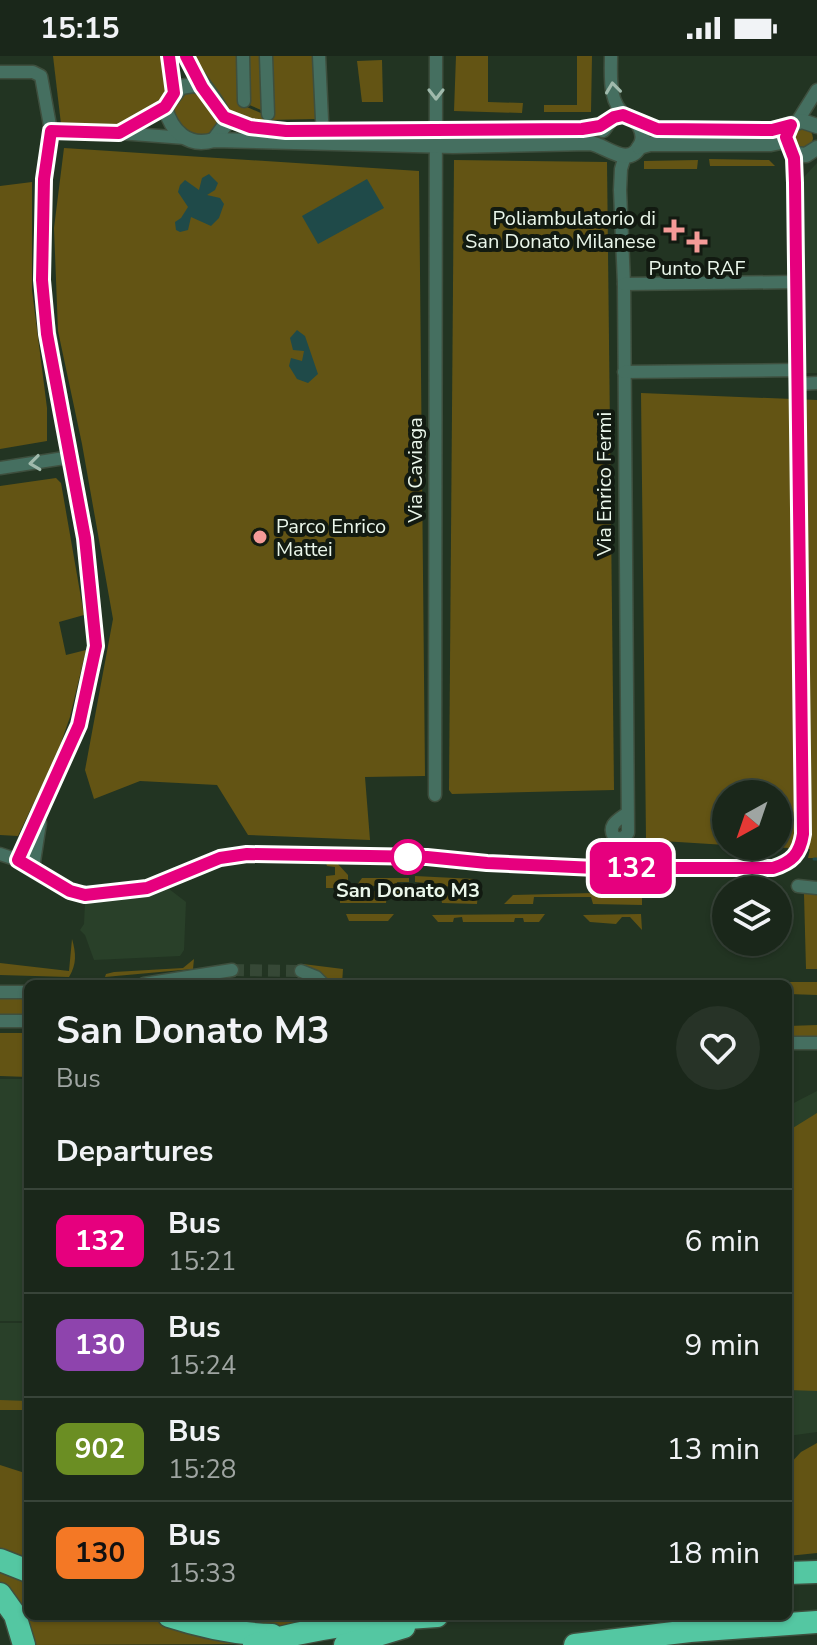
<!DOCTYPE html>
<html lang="en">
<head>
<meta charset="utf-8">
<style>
	:root { --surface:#1a271a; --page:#273327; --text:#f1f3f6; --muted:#9fa5a2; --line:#384439 }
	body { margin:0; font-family:"Nunito Sans",sans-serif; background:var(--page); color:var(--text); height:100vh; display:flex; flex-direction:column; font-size:30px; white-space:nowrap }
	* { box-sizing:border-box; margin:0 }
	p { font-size:26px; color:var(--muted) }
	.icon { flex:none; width:44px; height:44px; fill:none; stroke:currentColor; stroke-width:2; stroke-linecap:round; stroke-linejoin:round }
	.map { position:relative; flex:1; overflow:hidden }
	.panel { position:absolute; left:24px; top:924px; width:768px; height:640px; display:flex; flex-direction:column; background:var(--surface); border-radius:12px; box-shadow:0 2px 6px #0004,0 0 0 2px var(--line) }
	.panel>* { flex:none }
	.badge { padding:0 16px; border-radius:12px; font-size:28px; line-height:52px }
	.needle { width:52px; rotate:220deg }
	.fabs { position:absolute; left:712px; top:724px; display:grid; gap:16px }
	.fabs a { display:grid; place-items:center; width:80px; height:80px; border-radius:50%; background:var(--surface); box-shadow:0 2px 6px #0004,0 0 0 2px var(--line); font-size:40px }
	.map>.badge { position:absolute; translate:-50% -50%; box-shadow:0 0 0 4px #fff }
	h2 { padding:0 32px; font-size:30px; line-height:72px }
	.round { display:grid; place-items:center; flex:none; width:84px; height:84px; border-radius:42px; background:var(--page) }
	.head { display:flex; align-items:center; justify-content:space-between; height:136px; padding:0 32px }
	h1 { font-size:38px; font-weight:700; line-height:60px }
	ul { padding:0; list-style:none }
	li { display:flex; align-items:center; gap:24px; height:104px; padding:0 32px; border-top:2px solid var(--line) }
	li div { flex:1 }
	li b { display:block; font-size:30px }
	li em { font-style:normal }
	li .badge { min-width:88px; font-weight:700; text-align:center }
	.status { display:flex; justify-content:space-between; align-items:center; height:56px; padding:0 40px; background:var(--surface); direction:ltr }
	.status svg { height:22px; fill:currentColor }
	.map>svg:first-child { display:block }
	.built { fill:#294029 }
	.green { fill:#635414 }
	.water { fill:#1f4a49 }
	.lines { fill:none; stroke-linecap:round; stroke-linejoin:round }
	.stream { stroke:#1f4a49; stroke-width:3 }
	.minor-tunnel { stroke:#364836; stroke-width:12; stroke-dasharray:12 6; stroke-linecap:butt }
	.minor-casing { stroke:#3e4f3e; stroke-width:15 }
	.tertiary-casing { stroke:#3e4f3e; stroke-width:17 }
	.motorway-casing { stroke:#3e4f3e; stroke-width:25 }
	.minor { stroke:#456f60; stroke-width:12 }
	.tertiary { stroke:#456f60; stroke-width:14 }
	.motorway { stroke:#54c7a2; stroke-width:22 }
	.oneway { stroke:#a0baac }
	.line-casing { stroke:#fff; stroke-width:18 }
	.line { stroke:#e6007e; stroke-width:12 }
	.poi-dot { fill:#f59b98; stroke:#121a11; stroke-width:3 }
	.stop-dot { fill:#fff; stroke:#e6007e; stroke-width:4 }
	.labels { text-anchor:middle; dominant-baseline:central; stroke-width:8; stroke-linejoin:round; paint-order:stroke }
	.poi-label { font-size:20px; fill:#ebf7eb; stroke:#121a11; text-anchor:end }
	.street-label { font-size:20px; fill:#ebf7eb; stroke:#121a11 }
	.stop-label { font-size:20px; font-weight:bold; fill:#ebf7eb; stroke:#121a11 }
</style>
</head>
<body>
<div class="status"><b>15:15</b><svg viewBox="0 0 49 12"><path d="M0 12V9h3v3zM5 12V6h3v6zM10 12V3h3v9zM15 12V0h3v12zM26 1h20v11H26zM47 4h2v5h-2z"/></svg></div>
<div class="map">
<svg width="817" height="1589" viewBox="0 0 817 1589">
	<rect width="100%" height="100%" fill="#223422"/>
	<!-- built -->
	<g class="built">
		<path d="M817,107V317H806L803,122Z"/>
		<path d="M169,833L186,846L184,894L180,900L94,904L85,879L80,874L84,868L85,847Z"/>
		<rect x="0" y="1023" width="28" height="242"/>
		<path d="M817,1035V1376L788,1380V1050Z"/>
		<rect x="0" y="1267" width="28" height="87"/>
	</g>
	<!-- green -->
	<g class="green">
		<path d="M53,0H162L166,33L155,54L119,72L61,68Z"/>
		<path d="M193,0H238L240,48L263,58L261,54L247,48L246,0H313L316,63L269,64L265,59L268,71L227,59Z"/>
		<path d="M456,0H488V46L523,47L522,57L454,55Z"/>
		<path d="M577,0H592L591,56H544V49H577Z"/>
		<path d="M382,4L383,46H362L357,5Z"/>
		<path d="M193,34C207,40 215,54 220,68L211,80L187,78L172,59C173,45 178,37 193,34Z"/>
		<circle cx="803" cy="82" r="10"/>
		<path d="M64,92L419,115L425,720L365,721L370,784L248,779L217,729L140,725L94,743L85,714L113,563L82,388L58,275L54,172Z"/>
		<path d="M709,103L769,104L775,110H710Z"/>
		<path d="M454,104L607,106L614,734L452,738L449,734Z"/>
		<path d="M698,104L697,113H644V105Z"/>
		<path d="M32,126V234L47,352V385L0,393V130Z"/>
		<path d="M641,337L817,344V802H808L810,793L744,790H778V738H726V789L646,784Z"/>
		<path d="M56,422L61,427L84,559L59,566L66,599L86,594L70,661L57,698L18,780L0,779V430Z"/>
		<path d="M326,807H337L348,819V832H326V820L335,819V811L327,810Z"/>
		<path d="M415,820L475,823L480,828L478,831L429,830L426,827L415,826Z"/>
		<path d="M362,822H409V826H397L396,831L357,829Z"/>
		<path d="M365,835L477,836L478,837L477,848L442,847L441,841L387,839L386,847H340V838Z"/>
		<path d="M593,837L642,839V849L593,848L591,841H534L533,848H504L513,839Z"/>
		<path d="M804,838H817V913H806Z"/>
		<path d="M346,858H394L388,865H349Z"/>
		<path d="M545,858L539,866H524L523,862H515L514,866H463L462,861L454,862L453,866H438L432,859Z"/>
		<path d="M641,858L642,874L630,861H622L616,868L590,866L583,859Z"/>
		<path d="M72,883C76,897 77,908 69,921L0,919V907L69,915Z"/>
		<path d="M194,903L193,913L105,921L106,918L114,916L183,912Z"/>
		<path d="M303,908L343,913L342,928H330L317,915L303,911Z"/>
		<path d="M750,926H817V939L788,938V928H750Z"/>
		<rect x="0" y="943" width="28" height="15"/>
		<path d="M817,969V980H788V970Z"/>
		<path d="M0,977H28V1021L0,1020Z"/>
		<path d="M817,1057V1335L788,1334V1075Z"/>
		<path d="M0,1344L28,1345V1354H0Z"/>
		<path d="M817,1387V1497L788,1500V1410L801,1396Z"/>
		<path d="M0,1409L28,1418V1503L0,1494Z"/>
		<path d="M0,1514L28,1523V1560H144L200,1578L239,1585L240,1588L31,1589L0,1529Z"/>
		<path d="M196,1560H339L279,1572Z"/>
	</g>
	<!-- water -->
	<g class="water">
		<path d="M209,118L218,127L215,134L207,139L220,142L224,148L219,162L211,170L191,161L188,174L180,176L176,174L175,166L181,162L188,151L178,136L180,129L185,124L199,134L202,122Z"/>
		<path d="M367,123L384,152L318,188L302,160Z"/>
		<path d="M297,274L305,280L318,318L308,327L297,323L289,310L291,302L302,305L304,295L293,294L290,282Z"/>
	</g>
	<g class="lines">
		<!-- stream -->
		<path class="stream" d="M814,803H817"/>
		<!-- minor-tunnel -->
		<path class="minor-tunnel" d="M232,914L301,915"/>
		<defs>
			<g id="minor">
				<path d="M243,0L244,45"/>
				<path d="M266,0L268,58"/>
				<path d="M319,0L322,64"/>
				<path d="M611,0C611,21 608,46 626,60"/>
				<path d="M0,16H33L41,20L51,75L44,123L42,224L44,248L85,482L96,590L79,669L18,804"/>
				<path d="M797,66L817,34"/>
				<path d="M51,75L119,77L185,82"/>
				<path d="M119,77L165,51"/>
				<path d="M625,100L621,113L620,134L624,228L628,777L622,783L614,781C607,769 618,764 626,758"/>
				<path d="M624,228L796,226"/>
				<path d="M624,316L798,314"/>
				<path d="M798,328L817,327"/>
				<path d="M0,412L71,401"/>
				<path d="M435,739L436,0"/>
				<path d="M0,798L18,804L70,835L85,839L147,832L220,802L247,798L427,801L487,807L596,812H773C792,806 800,797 803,778L795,127L794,102L791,94"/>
				<path d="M33,812L40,767"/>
				<path d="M798,830L817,832"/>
				<path d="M301,915L316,921L323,928"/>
				<path d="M144,928L232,914"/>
				<path d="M0,936H28"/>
				<path d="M0,965H28"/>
				<path d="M788,987H817"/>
			</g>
			<g id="tertiary">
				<path d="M169,0L174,37"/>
				<path d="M186,0C194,23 224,47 225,69L214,84"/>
				<path d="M202,31L193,29L181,31L165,51C171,75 188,92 214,84L453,90L590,87C606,89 629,114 641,88C645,79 641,71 635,64"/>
				<path d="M224,61L250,71L286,75L582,73L598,71L607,66"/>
				<path d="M603,74L611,63L623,59L657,73L772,74L802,65L817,70"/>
				<path d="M787,76L788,90L795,98L806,99L817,92"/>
				<path d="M639,91L650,88H771L786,85"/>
			</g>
			<g id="motorway">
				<path d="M0,1504L28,1515"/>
				<path d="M788,1517L817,1516"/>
				<path d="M0,1538L15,1559L24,1589"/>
				<path d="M169,1560C203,1571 235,1578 272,1579"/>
				<path d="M254,1589C314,1571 375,1564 437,1560"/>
				<path d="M345,1589L404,1571"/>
				<path d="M575,1589L690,1575L817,1566"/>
			</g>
		</defs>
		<!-- minor casing -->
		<use href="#minor" class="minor-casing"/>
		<!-- tertiary casing -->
		<use href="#tertiary" class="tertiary-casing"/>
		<!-- motorway casing -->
		<use href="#motorway" class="motorway-casing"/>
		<!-- minor -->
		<use href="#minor" class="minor"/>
		<!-- tertiary -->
		<use href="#tertiary" class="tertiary"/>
		<!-- motorway -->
		<use href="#motorway" class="motorway"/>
	</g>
	<!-- one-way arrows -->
	<defs><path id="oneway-chevron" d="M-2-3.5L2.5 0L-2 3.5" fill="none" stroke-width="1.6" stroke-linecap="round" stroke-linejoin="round" transform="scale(2)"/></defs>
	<g class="oneway">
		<use href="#oneway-chevron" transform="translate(613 32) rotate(-97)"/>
		<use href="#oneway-chevron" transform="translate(436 38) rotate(90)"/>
		<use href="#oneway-chevron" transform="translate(35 407) rotate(173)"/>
	</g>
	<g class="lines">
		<defs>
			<path id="line" d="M169,0L174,37L165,51L119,77L51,75L44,123L42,224L47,278L85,482L96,590L79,669L18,804L70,835L85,839L147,832L220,802L247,798L427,801L487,807L596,812H773C792,806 800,798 803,778L795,127L794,102L786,81L791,69L772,74L657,73L623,59L614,61L600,70L582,73L286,75L250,71L224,61L202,31L186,0"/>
		</defs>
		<!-- line casing -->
		<use href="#line" class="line-casing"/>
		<!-- line -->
		<use href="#line" class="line"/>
	</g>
	<!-- markers -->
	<g class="poi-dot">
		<path d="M670 162h8v8h8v8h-8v8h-8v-8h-8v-8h8z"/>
		<path d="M693 174h8v8h8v8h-8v8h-8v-8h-8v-8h8z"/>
		<circle cx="260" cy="481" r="8"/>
	</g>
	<circle class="stop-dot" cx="408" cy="801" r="16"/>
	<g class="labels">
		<!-- poi labels -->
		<g class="poi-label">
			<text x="656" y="162">Poliambulatorio di<tspan x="656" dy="23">San Donato Milanese</tspan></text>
			<text x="697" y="212" text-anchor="middle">Punto RAF</text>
			<text x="276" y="470" text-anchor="start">Parco Enrico<tspan x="276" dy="23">Mattei</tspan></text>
		</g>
		<!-- street labels -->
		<g class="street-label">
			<text transform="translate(415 414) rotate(-90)">Via Caviaga</text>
			<text transform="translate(604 428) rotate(-90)">Via Enrico Fermi</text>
		</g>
		<!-- stop labels -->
		<g class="stop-label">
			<text x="408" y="834">San Donato M3</text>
		</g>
	</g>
</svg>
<div class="fabs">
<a><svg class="needle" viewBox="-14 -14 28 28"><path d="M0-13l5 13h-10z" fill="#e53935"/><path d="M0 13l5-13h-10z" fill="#9fa5a2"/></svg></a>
<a><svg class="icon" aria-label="layers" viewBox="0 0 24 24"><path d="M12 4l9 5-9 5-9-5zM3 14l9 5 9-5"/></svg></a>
</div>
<b class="badge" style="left:631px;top:812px;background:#e6007e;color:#fff">132</b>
<section class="panel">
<div class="head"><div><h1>San Donato M3</h1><p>Bus</p></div><a class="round"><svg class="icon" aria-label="heart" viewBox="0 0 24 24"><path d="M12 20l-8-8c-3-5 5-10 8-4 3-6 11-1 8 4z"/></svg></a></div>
<h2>Departures</h2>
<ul>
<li><span class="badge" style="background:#e6007e;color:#fff">132</span><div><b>Bus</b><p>15:21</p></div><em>6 min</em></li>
<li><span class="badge" style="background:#8e44ad;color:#fff">130</span><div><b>Bus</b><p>15:24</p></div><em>9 min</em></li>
<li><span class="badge" style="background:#6b8e23;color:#fff">902</span><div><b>Bus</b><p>15:28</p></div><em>13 min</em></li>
<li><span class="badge" style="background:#f47825;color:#111">130</span><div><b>Bus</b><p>15:33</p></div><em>18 min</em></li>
</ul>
</section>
</div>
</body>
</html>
